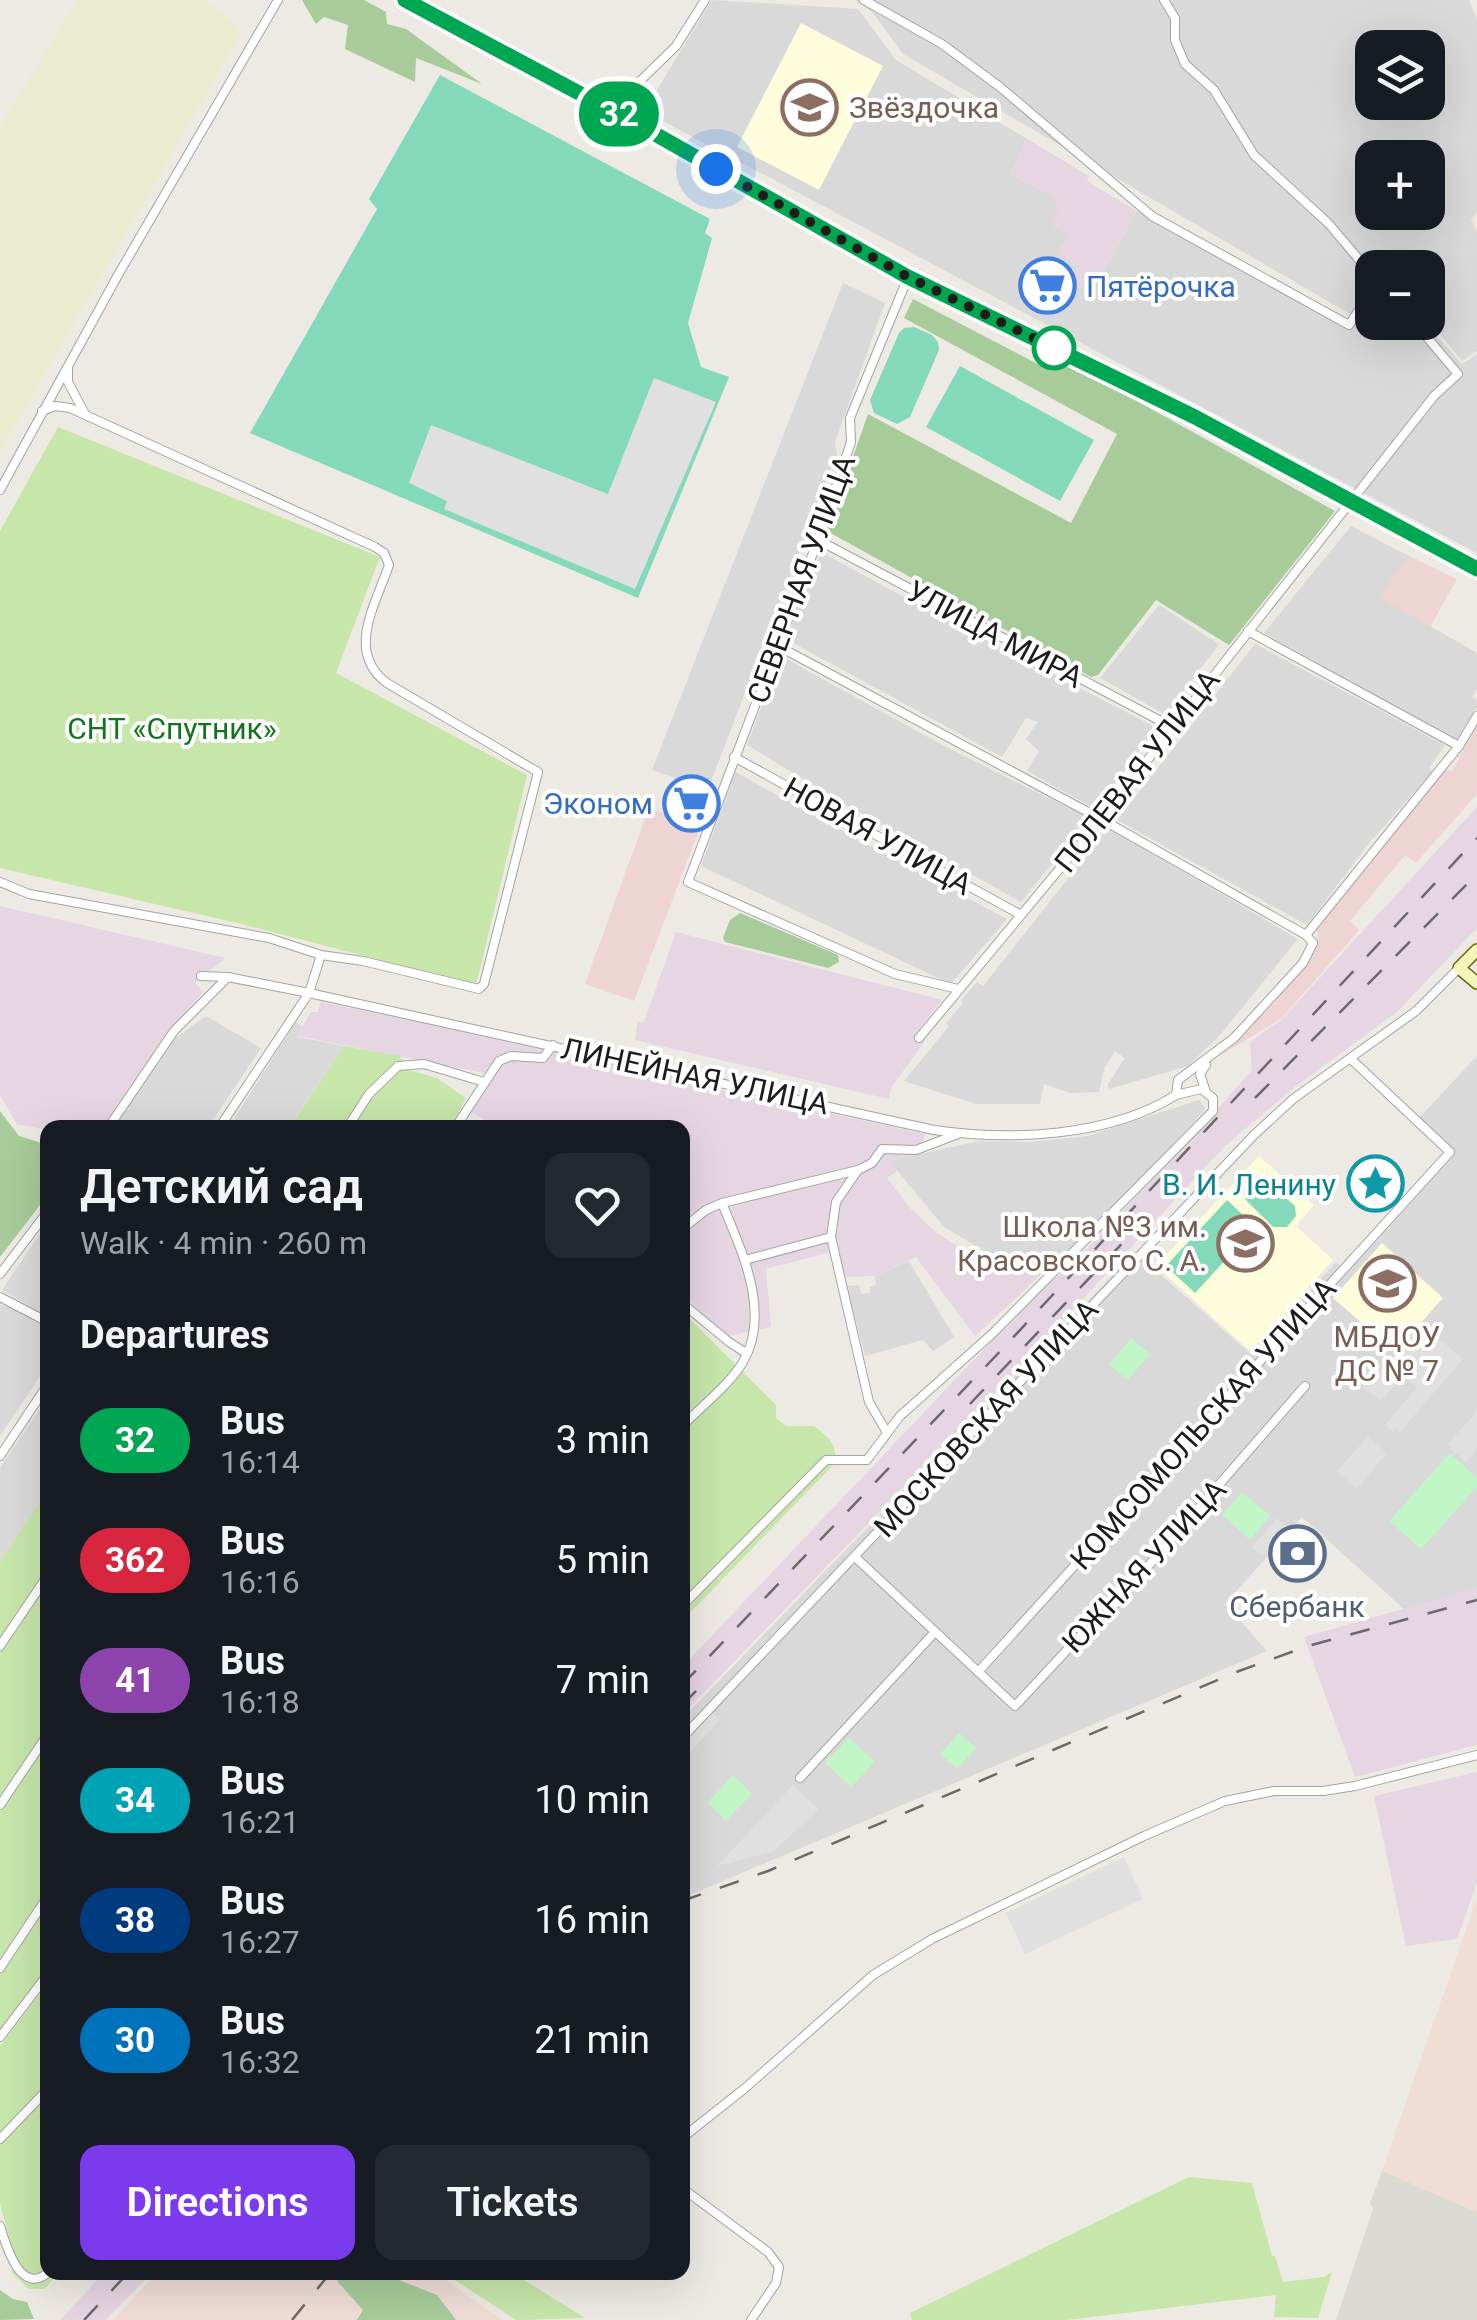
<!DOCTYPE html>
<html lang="en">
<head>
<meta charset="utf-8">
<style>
	:root { --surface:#171b24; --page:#242831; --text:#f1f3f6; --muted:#9ea1a6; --accent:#7c3aed }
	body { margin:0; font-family:Roboto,sans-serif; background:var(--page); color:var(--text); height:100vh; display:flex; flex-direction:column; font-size:38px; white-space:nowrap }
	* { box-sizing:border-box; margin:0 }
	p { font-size:32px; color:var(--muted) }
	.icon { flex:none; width:55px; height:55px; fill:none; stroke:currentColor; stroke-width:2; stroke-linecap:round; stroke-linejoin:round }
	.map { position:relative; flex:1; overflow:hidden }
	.side { position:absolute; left:40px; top:1120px; width:650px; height:1160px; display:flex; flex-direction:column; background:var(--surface); border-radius:20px; box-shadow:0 10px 40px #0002 }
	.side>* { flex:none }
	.badge { padding:0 20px; border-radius:32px; font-size:35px; line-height:65px }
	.controls { position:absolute; left:1355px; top:30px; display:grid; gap:20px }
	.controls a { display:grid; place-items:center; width:90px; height:90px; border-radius:20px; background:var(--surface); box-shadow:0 10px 40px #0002; font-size:50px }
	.you { position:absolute; width:50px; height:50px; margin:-25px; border:8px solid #fff; border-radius:50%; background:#1a73e8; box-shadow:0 0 0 15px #1a73e833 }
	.map>.badge { position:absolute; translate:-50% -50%; box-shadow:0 0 0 5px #fff }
	h2 { padding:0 40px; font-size:38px; line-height:90px }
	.round { display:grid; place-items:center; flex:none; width:105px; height:105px; border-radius:20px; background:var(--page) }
	.summary { display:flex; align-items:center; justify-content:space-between; height:170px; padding:0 40px }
	h1 { font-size:48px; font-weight:600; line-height:75px }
	.button { display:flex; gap:20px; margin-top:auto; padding:20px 40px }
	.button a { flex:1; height:115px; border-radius:20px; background:var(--accent); color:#fff; font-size:40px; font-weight:600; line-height:115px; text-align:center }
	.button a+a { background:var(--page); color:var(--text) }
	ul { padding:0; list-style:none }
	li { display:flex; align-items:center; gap:30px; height:120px; padding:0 40px }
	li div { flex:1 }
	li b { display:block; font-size:38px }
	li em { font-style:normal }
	li .badge { min-width:110px; font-weight:700; text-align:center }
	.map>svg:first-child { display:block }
	.residential { fill:#dad9d9; fill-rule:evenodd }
	.commercial { fill:#eed4d2 }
	.industrial { fill:#e6d5e3 }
	.education { fill:#fdfddc }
	.military { fill:#efddd6 }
	.airport { fill:#dcdad4 }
	.farmland { fill:#e9ecce }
	.grass { fill:#c6e6aa }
	.forest { fill:#a7cb99 }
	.park { fill:#c1f6c6 }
	.pitch { fill:#84d9ba }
	.parking { fill:#e0e0e0 }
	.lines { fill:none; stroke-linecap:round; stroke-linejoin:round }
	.street-casing { stroke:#a3a3a3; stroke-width:10 }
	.secondary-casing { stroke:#616d0a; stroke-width:14 }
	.street { stroke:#fff; stroke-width:8 }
	.secondary { stroke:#f2f6b8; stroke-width:11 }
	.rail { stroke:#6a6a6a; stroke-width:2.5; stroke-dasharray:20 20; stroke-linecap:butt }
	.line-casing { stroke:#fff; stroke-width:22 }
	.line { stroke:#00a651; stroke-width:15 }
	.walk { stroke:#1c1c1c; stroke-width:10; stroke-dasharray:0 18 }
	.stop-dot { fill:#fff; stroke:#00a651; stroke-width:5 }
	.labels { text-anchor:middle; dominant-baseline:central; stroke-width:8; stroke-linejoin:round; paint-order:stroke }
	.education-label { font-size:30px; fill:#785e54; stroke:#fff; text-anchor:start }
	.shop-label { font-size:30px; fill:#366cbe; stroke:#fff; text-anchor:start }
	.street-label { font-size:30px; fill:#1c1c1c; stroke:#fff }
	.park-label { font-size:30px; fill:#10751b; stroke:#fff }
	.culture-label { font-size:30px; fill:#0d838f; stroke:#fff; text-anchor:end }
	.service-label { font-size:30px; fill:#4e5e75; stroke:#fff }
</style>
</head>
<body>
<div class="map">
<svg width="1477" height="2320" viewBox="0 0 1477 2320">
	<rect width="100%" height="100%" fill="#edeae3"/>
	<!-- residential -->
	<g class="residential">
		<path d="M712,0L858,9L896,60L1027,139L1010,174L1054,197L1079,266L1071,283L1092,292L1137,211L1156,213L1347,320L1372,291V322L1426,323L1462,364L1477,354V553L644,111Z"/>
		<path d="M855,0H1469L1477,20V213L1471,219L1477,232V351L1462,361L1428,320V268H1372V288L1350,314L903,54L873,13ZM1372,48H1428V102H1372ZM1372,158H1428V212H1372Z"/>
		<path d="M843,283L885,303L835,442L837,454L708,789L652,770Z"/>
		<path d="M1351,526L1409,556L1380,597L1477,653V689L1472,697L1477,700V707L1456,740L1264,633Z"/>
		<path d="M821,552L926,609L1157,728L1095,809L1027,771L1039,751L1026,739L1038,722L1026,718L1002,757L786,639Z"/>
		<path d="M1159,605L1219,644L1166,715L1100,678Z"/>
		<path d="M1255,644L1445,745L1429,768L1432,772L1370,842L1307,925L1117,820Z"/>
		<path d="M781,656L946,747L1089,818L1021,902L848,806L747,745Z"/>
		<path d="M735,772L900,862L1007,919L951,984L701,866Z"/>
		<path d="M1108,828L1298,939L1220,1035L1188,1066L1109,1089L1108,1084L1125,1058L1115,1051L1104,1069L1099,1092L1070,1093L1044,1084L1040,1104H976L904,1081L949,1026L946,1023L963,1003L961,1000L977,982L983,986Z"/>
		<path d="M206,1016L261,1048L208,1127H113L174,1039Z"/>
		<path d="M296,1022L303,1027L298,1037L344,1046L289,1127L228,1128Z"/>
		<path d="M1477,1056V1588L1405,1610L1302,1517L1225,1604L1267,1651L685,1897L682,1719L1135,1252L1252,1355L1336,1262L1348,1272L1455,1154L1419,1118Z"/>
		<path d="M1199,1100L1206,1109L1111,1211L1038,1277L1008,1265L944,1227L889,1161L978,1141L1029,1142L1088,1136Z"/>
		<path d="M47,1223V1317L2,1290Z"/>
		<path d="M909,1261L954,1337L933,1351L923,1340L865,1356L847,1286L859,1285L861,1294L870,1293V1287L876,1285L875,1276Z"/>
		<path d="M0,1305L14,1307L48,1327L47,1366L0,1436Z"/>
		<path d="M47,1398V1490L0,1562V1468Z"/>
	</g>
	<!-- commercial -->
	<g class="commercial">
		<path d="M1409,556L1457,579L1430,627L1379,597Z"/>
		<path d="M1477,722V794L1416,863L1405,855L1350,921L1359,930L1282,1018L1221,1055L1275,1002L1316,949L1318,934L1314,927L1446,768L1452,772Z"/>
		<path d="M649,808L700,827L634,1001L585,984Z"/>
	</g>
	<!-- industrial -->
	<g class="industrial">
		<path d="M1027,139L1089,176L1087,181L1137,211L1092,292L1070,282L1078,266L1057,252L1068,237L1051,224L1058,210L1054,197L1010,174Z"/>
		<path d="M1477,807V928L1397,1012L1296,1086L1226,1145L1004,1384L683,1714V1666L1047,1283L1066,1271L1200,1129L1252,1070L1250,1042L1282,1019Z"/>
		<path d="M0,906L225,958L195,983L203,992L181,1017L105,1127L48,1128L47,1130L17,1124L0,1095Z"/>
		<path d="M676,932L942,1000L915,1034L924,1042L891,1088L889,1099L635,1040L638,1022H644Z"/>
		<path d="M321,1002L546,1047L620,1068L925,1134L919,1154L889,1161L897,1171L887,1178L911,1209L938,1234L1000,1272L1008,1265L1038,1277L975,1336L916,1257L875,1276L839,1277L831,1252L766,1269L771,1327L726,1337L683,1294L682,1128L496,1127L470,1111L494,1075L297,1036L311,1012H318Z"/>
		<path d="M1477,1588V1745L1355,1777L1304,1637Z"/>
		<path d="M1477,1772V1882L1457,1939L1406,1946L1374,1796Z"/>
		<path d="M104,2273H151L106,2320H60Z"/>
	</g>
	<!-- education -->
	<g class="education">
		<path d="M801,23L883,66L819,190L737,147Z"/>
		<path d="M1259,1156L1314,1205L1296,1226L1333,1260L1250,1351L1156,1266Z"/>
		<path d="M1382,1243L1443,1298L1395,1352L1333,1298Z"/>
	</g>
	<!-- military -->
	<g class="military">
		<path d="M1477,1898V2212L1382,2171Z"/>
		<path d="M158,2272L436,2273L502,2320H113Z"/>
	</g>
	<!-- airport -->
	<path class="airport" d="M1382,2171L1477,2212V2320H1336L1373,2209L1370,2203Z"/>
	<!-- farmland -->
	<path class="farmland" d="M77,0H204L237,25L239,37L0,451V127Z"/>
	<!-- grass -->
	<g class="grass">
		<path d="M58,427L380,557L336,673L527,775L476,985L241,924L0,868V531Z"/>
		<path d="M344,1046L400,1056L405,1069L437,1078L466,1098L457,1115L474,1127L289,1128Z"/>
		<path d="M683,1312L776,1405V1418L786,1426H814C829,1438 838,1444 834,1464L683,1620Z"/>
		<path d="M47,1490V1967L0,2030V1562Z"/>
		<path d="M47,1984L48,2272L59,2273L44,2289H29L12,2273V2247L0,2204V2046Z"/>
		<path d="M1189,2177L1252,2183L1272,2256H1275L1283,2282L1324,2277L1332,2272L1318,2318L1274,2317L1276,2295L1066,2320H912L910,2313Z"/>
		<path d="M453,2273H513L585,2318L516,2320L450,2277Z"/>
	</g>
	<!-- forest -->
	<g class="forest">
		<path d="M302,0H364L386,12L387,24L406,29L482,84L416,58L415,82L345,49L348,25L324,17L316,24Z"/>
		<path d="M913,299L1051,371L1072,365L1335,511L1229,645L1156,600L1098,675L1091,677L827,531L868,414L1071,523L1117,434L904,318Z"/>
		<path d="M740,913L838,955L839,962L828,968L725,942L723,938L730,920Z"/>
		<path d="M0,1111L19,1136L48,1145L47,1196L0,1257Z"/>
		<path d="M344,2273H381L437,2295L456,2320H357L363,2310L337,2281Z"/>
		<path d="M0,2290L13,2299L27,2302L34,2319L0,2320Z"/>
	</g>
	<!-- park -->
	<g class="park">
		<path d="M1131,1338L1150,1354L1128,1380L1109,1365Z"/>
		<path d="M1450,1453L1477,1478V1487L1421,1549L1389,1521Z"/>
		<path d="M1242,1492L1270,1516L1250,1540L1222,1515Z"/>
		<path d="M959,1733L976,1748L957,1769L940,1754Z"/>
		<path d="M849,1738L875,1762L851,1787L825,1763Z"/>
		<path d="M733,1775L752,1794L726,1821L707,1803Z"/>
	</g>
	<!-- pitch -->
	<g class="pitch">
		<path d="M440,75L710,219L705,233L712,238L688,323L701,367L729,377L638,598L250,433L377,209L369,199Z"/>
		<path d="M914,327L932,335L938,342L939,350L910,417L897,424L874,413L870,400L899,333L904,328Z"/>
		<path d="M960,366L1094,440L1060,501L926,427Z"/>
		<path d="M1261,1176L1295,1206L1296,1216L1287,1227H1273L1245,1199L1244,1188L1253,1177Z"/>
		<path d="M1227,1200L1256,1227L1195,1293L1166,1266Z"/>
	</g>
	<!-- parking -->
	<g class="parking">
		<path d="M654,378L716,402L635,589L444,509L447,501L409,483L431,425L608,494Z"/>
		<path d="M1421,1323L1463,1359L1400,1432L1396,1429L1393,1432L1385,1425L1417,1387L1403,1376L1381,1401L1365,1388Z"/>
		<path d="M1477,1411V1449L1466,1462L1447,1445Z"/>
		<path d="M1368,1436L1387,1453L1357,1489L1337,1471Z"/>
		<path d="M1277,1518L1288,1527L1263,1556L1252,1547Z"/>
		<path d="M709,1710L720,1720L683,1760V1738Z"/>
		<path d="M793,1785L819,1810L772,1852L717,1866Z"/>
		<path d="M1124,1857L1143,1899L1025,1954L1006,1913Z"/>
	</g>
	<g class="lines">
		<defs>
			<g id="street">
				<path d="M864,0L942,44L1000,87L1152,216L1349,325L1372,290"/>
				<path d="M1164,0L1175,18V40L1185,64L1214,90L1254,155L1329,224L1372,275"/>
				<path d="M620,114L639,82L676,46L705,0"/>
				<path d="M908,277L850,418L851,442L818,540L688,882L895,974L958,989"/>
				<path d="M68,369V382L85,414"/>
				<path d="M0,490L118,275L278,0"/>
				<path d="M818,540L1172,727"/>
				<path d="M1248,631L1459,746"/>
				<path d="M778,646L1101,819L1306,935"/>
				<path d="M734,757L1021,915"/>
				<path d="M0,882L29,894L269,938L321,955L363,961L479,989L484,984L538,772L387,683C345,652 376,604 389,565L384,553L375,547L70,408L55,406L42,411"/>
				<path d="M1306,935L1459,746L1477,716"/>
				<path d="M201,976L228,977L309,993L934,1130C1011,1141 1109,1137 1176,1095L1178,1080L1234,1038L1303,963L1313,943L1306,935"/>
				<path d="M919,1038L1101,819L1434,396L1458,374L1414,322"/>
				<path d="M1206,1065L1200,1074L1206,1092"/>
				<path d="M108,1128L174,1031L228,977"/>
				<path d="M219,1128L309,993L321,955"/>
				<path d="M347,1128L369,1094L398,1066L424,1064L484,1082"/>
				<path d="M455,1128L499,1061L511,1056L543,1058L553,1045"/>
				<path d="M858,1170L836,1202L831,1237L869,1402L886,1431"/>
				<path d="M682,1229L706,1210L722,1203L858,1170L872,1163L882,1149L916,1150L958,1134"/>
				<path d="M745,1260L831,1237"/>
				<path d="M0,1274L48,1211"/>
				<path d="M0,1297L48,1322"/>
				<path d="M682,1303L729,1342L746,1353"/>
				<path d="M682,1426C700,1408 731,1383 743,1362C772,1312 741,1250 722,1203"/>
				<path d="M0,1456L48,1384"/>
				<path d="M855,1557L1015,1706L1081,1635L1095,1627L1305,1386"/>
				<path d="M682,1606L826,1460H867L900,1416L992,1334L1213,1111V1098L1201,1089L1176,1095"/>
				<path d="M0,1646L48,1575"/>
				<path d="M978,1672L1450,1152L1352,1060"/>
				<path d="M682,1738L1254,1135L1293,1099L1416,1011L1459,968"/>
				<path d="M800,1778L935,1632"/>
				<path d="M0,1805L48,1734"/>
				<path d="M0,1968L48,1896"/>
				<path d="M0,2037L48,1974"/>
				<path d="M682,2138L744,2089L873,1975L932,1939L1144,1836L1225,1801L1274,1791H1323L1355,1786L1477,1755"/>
				<path d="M0,2139L48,2089"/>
				<path d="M682,2188L768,2252L779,2267L776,2283L751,2320"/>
				<path d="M0,2226C6,2245 20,2297 49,2272"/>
			</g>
			<g id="secondary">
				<path d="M405,0L649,130L908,277L1174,406L1477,569"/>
				<path d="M1477,950L1459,968L1477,983"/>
			</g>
		</defs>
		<!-- street casing -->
		<use href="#street" class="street-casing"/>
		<!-- secondary casing -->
		<use href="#secondary" class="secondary-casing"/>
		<!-- street -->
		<use href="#street" class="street"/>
		<!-- secondary -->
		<use href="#secondary" class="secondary"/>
		<!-- rail -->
		<g class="rail">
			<path d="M1255,1098L1477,874"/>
			<path d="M970,1404L1149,1215"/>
			<path d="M682,1685L1007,1344L1477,838"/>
			<path d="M682,1705L708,1679"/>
			<path d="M682,1901L768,1871L1239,1671L1308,1646L1477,1600"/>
			<path d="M84,2320L129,2272"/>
			<path d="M292,2320L331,2272"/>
		</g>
	</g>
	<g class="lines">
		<defs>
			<path id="line" d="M405,0L648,130L908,277L1195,417L1477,569"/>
		</defs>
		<!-- line casing -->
		<use href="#line" class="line-casing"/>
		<!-- line -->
		<use href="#line" class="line"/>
		<!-- walk -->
		<path class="walk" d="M716,169L908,277L1054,348"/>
	</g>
	<!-- icons -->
	<defs>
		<symbol id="school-ring" viewBox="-11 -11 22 22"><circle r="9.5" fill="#fff" stroke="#8d6e63" stroke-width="1.5"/><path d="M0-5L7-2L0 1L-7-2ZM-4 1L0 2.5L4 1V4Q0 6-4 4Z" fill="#8d6e63"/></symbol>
		<symbol id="supermarket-ring" viewBox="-11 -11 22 22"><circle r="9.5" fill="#fff" stroke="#3f7fe0" stroke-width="1.5"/><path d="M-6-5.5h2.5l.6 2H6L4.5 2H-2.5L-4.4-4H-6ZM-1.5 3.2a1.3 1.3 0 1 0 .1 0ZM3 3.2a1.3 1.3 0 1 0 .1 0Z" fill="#3f7fe0"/></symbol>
		<symbol id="sight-ring" viewBox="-11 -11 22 22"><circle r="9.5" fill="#fff" stroke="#0f9aa8" stroke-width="1.5"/><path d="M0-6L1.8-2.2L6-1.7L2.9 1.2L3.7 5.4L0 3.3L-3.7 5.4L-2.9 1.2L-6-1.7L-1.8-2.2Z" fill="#0f9aa8"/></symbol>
		<symbol id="bank-ring" viewBox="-11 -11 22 22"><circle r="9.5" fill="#fff" stroke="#5c6f8a" stroke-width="1.5"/><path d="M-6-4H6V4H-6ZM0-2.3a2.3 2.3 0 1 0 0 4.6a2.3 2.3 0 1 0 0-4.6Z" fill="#5c6f8a"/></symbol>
	</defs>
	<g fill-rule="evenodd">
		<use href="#school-ring" x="778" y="76" width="63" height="63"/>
		<use href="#supermarket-ring" x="1016" y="254" width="63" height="63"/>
		<use href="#supermarket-ring" x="660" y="772" width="63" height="63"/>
		<use href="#sight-ring" x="1344" y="1152" width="63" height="63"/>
		<use href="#school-ring" x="1214" y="1212" width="63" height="63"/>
		<use href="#school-ring" x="1356" y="1252" width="63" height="63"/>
		<use href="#bank-ring" x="1266" y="1522" width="63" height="63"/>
	</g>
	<!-- markers -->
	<circle class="stop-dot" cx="1054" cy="348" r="20"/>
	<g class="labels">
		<!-- education labels -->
		<g class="education-label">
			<text x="849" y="107">Звёздочка</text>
			<text x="1207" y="1226" text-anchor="end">Школа №3 им.<tspan x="1207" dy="34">Красовского С. А.</tspan></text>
			<text x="1387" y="1336" text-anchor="middle">МБДОУ<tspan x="1387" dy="34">ДС № 7</tspan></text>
		</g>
		<!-- shop labels -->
		<g class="shop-label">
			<text x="1086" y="286">Пятёрочка</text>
			<text x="653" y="803" text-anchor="end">Эконом</text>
		</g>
		<!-- street labels -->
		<g class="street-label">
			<text transform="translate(801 579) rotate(-70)">СЕВЕРНАЯ УЛИЦА</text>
			<text transform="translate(995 634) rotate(28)">УЛИЦА МИРА</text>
			<text transform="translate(1137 771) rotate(-52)">ПОЛЕВАЯ УЛИЦА</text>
			<text transform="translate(878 836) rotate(29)">НОВАЯ УЛИЦА</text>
			<text transform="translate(695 1076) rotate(12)">ЛИНЕЙНАЯ УЛИЦА</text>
			<text transform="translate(986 1418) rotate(-47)">МОСКОВСКАЯ УЛИЦА</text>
			<text transform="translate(1203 1424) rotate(-48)">КОМСОМОЛЬСКАЯ УЛИЦА</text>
			<text transform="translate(1144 1566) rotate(-47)">ЮЖНАЯ УЛИЦА</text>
		</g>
		<!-- park labels -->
		<g class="park-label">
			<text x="172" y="728">СНТ «Спутник»</text>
		</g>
		<!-- culture labels -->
		<g class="culture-label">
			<text x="1336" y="1184">В. И. Ленину</text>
		</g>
		<!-- service labels -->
		<g class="service-label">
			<text x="1297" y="1606">Сбербанк</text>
		</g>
	</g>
</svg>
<div class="controls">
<a><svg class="icon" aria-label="layers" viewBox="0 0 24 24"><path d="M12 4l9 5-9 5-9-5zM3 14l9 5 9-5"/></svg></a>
<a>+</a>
<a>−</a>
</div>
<div class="you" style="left:716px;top:169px"></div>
<b class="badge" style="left:619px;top:114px;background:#00a651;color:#fff">32</b>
<section class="side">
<div class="summary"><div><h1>Детский сад</h1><p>Walk · 4 min · 260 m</p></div><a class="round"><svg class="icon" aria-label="heart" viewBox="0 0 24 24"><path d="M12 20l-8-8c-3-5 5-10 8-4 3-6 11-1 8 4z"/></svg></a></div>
<h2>Departures</h2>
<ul>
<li><span class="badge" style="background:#00a651;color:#fff">32</span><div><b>Bus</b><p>16:14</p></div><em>3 min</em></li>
<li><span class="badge" style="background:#d7263d;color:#fff">362</span><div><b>Bus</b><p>16:16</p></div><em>5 min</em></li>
<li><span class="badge" style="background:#8e44ad;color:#fff">41</span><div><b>Bus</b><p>16:18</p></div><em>7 min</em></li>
<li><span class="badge" style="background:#00a3b4;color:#fff">34</span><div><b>Bus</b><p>16:21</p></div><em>10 min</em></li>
<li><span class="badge" style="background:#003b80;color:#fff">38</span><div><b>Bus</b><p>16:27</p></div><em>16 min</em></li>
<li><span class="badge" style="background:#0072bc;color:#fff">30</span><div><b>Bus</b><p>16:32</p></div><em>21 min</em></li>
</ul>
<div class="button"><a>Directions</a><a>Tickets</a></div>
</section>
</div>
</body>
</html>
